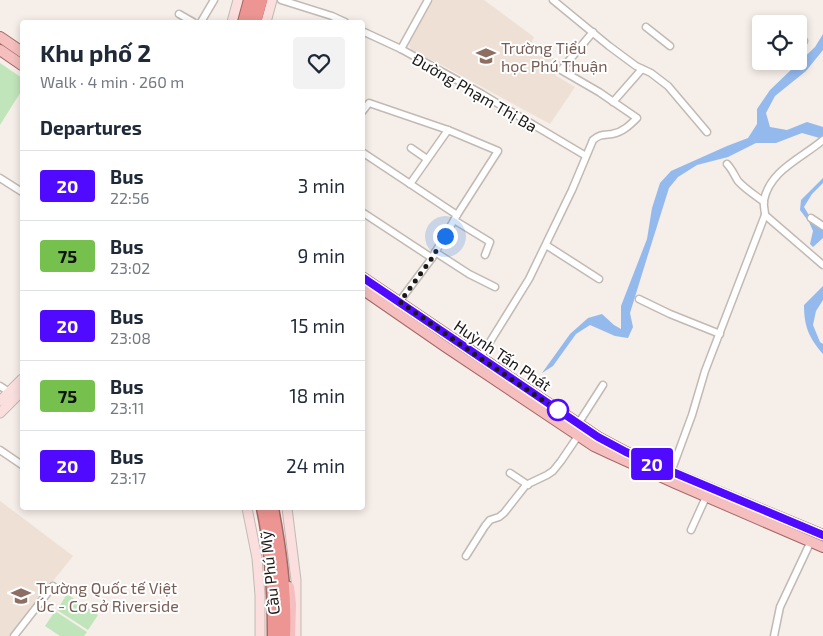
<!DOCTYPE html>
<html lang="en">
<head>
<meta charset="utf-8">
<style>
	:root { --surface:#fff; --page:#f2f2f3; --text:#1f2937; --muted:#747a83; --line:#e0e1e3 }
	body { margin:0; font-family:"Exo 2",sans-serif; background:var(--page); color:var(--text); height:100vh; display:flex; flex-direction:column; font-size:19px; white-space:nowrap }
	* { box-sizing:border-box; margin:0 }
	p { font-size:16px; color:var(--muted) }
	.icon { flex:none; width:28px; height:28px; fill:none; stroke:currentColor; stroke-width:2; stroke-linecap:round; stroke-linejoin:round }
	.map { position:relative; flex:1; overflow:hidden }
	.sheet { position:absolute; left:20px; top:20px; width:345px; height:490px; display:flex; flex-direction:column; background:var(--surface); border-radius:5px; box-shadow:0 2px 8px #0003 }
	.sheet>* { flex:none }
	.badge { padding:0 10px; border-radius:4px; font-size:18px; line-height:32px }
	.fabs { position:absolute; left:752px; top:15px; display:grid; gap:10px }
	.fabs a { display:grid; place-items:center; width:55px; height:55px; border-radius:5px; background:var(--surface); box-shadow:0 2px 8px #0003; font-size:25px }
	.you { position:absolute; width:25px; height:25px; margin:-12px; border:4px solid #fff; border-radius:50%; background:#1a73e8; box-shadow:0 0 0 8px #1a73e833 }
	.map>.badge { position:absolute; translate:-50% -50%; box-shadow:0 0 0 2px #fff }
	h2 { padding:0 20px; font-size:19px; line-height:45px }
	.round { display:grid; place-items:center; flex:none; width:52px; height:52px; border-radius:5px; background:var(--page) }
	.head { display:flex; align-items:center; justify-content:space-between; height:85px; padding:0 20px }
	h1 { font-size:24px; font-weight:700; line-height:38px }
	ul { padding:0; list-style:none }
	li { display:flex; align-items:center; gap:15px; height:70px; padding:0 20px; border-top:1px solid var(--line) }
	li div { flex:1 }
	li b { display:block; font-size:19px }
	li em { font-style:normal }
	li .badge { min-width:55px; font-weight:700; text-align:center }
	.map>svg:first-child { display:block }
	.built { fill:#eee0d5 }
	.green { fill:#c1e5bb }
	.water { fill:#94baed }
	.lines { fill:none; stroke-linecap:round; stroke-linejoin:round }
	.street-casing { stroke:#c1bab4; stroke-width:9 }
	.secondary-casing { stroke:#c1bab4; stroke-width:11 }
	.primary-casing { stroke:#a46967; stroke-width:12 }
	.highway-casing { stroke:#a46967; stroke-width:15 }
	.street { stroke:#fff; stroke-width:6 }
	.secondary { stroke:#fadfde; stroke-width:9 }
	.primary { stroke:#f4bfbe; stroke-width:10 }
	.highway { stroke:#ed9592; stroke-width:12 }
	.line-casing { stroke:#fff; stroke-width:11 }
	.line { stroke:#4f0aff; stroke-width:8 }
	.walk { stroke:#1b1816; stroke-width:5; stroke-dasharray:0 9 }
	.stop-dot { fill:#fff; stroke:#4f0aff; stroke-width:2.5 }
	.labels { text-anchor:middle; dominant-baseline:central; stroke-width:4; stroke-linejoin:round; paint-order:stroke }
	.education-label { font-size:16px; fill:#785e54; stroke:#fff; text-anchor:start }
	.street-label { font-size:16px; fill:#1b1816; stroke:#fff }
</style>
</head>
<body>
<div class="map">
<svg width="823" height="636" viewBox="0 0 823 636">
	<rect width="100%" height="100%" fill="#f6eee8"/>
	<!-- built -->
	<g class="built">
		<path d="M433,0H484L534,37L529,48L562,62L555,75L575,87L550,124L440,64L411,50L409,44Z"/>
		<path d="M0,501L73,556L9,636H0Z"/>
	</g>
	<!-- green -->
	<g class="green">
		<path d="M0,63L22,78V90L0,125Z"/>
		<path d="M67,594L98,615L88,630L57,610Z"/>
		<path d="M55,611L87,632L84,636H60L45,626Z"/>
	</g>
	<!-- water -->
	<g class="water">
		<path d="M823,34V50L806,71L775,96L766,113L770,127L787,130L807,122L823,127V139L802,133L776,143H756L728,157L697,165L678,177L669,188L647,258L630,313L633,327L628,338L615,336L590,325L576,334L553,366L542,373L570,334L588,318L602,314L614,325L621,329V306L647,239L652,208L660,183L671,171L727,146L748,138L757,124V109L770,90L815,47Z"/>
		<path d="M823,178V183L812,194L804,207C809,215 814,225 823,229V238L813,247L810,244L813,231L809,222L800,210L801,200Z"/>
		<path d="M823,286V300L816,311L813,325L820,342L823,344V354C809,338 804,326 804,305Z"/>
	</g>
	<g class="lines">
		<defs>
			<g id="street">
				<path d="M281,0L332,16L345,22"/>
				<path d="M553,0L609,46L636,66L651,73L668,86L707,132"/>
				<path d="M179,14L193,22"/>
				<path d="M201,22L214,0"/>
				<path d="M646,27L670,46"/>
				<path d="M362,31L401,49L482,94L505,108L586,156"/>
				<path d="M799,34L804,41"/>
				<path d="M401,49L428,0"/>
				<path d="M613,102L642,69"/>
				<path d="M362,112L369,103L448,130L498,151L457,215L432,258L393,310"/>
				<path d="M411,148L427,159"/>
				<path d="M362,152L457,215"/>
				<path d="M727,164C732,169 734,175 738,181C745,189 755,195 764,202"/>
				<path d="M0,178L22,192"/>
				<path d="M410,184L448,130"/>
				<path d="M362,212L432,258"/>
				<path d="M765,215L823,265"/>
				<path d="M811,218L823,226"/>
				<path d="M454,220L490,242L485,255"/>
				<path d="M546,245L599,279"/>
				<path d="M435,252L469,274L495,287"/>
				<path d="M639,299L670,314L720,334"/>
				<path d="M480,358L529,279L572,190L593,140C600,134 604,135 612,134C623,132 630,125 637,118L599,92L561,70L593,32"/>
				<path d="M0,386L9,392"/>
				<path d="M578,424L603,385"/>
				<path d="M0,450L22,465"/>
				<path d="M671,472L692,415L705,371L765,215C765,210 763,205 764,200C770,170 802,158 823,140"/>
				<path d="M510,473L528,485"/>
				<path d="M691,530L706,497"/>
				<path d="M466,556L485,526L490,520L499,517L504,513L526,485L547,475L553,471L561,461L578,436"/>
				<path d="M14,636L53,586"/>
				<path d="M774,636L780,607L811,541"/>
			</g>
			<g id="secondary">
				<path d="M232,22L238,0"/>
				<path d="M266,22L272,0"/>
				<path d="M0,401L22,379"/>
				<path d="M0,413L22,391"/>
				<path d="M247,508L257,558L260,595V636"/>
				<path d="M287,508L296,580V636"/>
			</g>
			<g id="primary">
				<path d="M0,37L22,52"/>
				<path d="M0,50L22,65"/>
				<path d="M362,277L598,437L626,452L671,472L823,535"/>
				<path d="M362,289L446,347L594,446L609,453L675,483L823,547"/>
				<path d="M289,587L291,604L290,636"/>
			</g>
			<g id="highway">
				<path d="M244,22L250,0"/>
				<path d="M255,22L261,0"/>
				<path d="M263,508C272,550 274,593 274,636"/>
				<path d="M272,508C280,550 286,593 284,636"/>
			</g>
		</defs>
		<!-- street casing -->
		<use href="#street" class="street-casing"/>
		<!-- secondary casing -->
		<use href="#secondary" class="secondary-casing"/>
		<!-- primary casing -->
		<use href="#primary" class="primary-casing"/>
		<!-- highway casing -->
		<use href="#highway" class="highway-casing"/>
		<!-- street -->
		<use href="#street" class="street"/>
		<!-- secondary -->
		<use href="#secondary" class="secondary"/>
		<!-- primary -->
		<use href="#primary" class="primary"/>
		<!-- highway -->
		<use href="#highway" class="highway"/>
	</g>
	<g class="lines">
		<defs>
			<path id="line" d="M362,277L598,437L626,452L656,465L823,535"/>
		</defs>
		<!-- line casing -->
		<use href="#line" class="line-casing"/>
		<!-- line -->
		<use href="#line" class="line"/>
		<!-- walk -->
		<path class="walk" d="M445,236L432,258L400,302L480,358L562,413L558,410"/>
	</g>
	<!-- icons -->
	<defs>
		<symbol id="school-bare" viewBox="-9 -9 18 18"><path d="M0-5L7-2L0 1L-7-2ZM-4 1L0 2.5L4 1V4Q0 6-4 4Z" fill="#8d6e63" stroke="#fff" stroke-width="2.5" paint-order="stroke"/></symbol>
	</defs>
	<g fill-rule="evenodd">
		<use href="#school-bare" x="472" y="42" width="28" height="28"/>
		<use href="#school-bare" x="7" y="582" width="28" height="28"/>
	</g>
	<!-- markers -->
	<circle class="stop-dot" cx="558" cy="410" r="10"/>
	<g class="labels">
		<!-- education labels -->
		<g class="education-label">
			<text x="501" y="47">Trường Tiểu<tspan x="501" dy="18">học Phú Thuận</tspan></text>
			<text x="36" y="587">Trường Quốc tế Việt<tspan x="36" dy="18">Úc - Cơ sở Riverside</tspan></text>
		</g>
		<!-- street labels -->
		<g class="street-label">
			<text transform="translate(475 92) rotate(30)">Đường Phạm Thị Ba</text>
			<text transform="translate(503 355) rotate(34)">Huỳnh Tấn Phát</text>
			<text transform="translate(269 573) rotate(-96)">Cầu Phú Mỹ</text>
		</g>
	</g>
</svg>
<div class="fabs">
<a><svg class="icon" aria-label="locate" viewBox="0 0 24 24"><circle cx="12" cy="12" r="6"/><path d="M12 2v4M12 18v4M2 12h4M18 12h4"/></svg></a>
</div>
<div class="you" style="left:445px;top:236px"></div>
<b class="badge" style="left:652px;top:464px;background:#4f0aff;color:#fff">20</b>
<section class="sheet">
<div class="head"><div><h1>Khu phố 2</h1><p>Walk · 4 min · 260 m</p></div><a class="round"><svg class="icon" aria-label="heart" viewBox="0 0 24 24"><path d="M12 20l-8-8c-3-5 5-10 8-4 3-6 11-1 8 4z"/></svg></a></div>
<h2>Departures</h2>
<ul>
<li><span class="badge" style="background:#4f0aff;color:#fff">20</span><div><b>Bus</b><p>22:56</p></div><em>3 min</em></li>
<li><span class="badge" style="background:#76c04d;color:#111">75</span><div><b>Bus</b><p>23:02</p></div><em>9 min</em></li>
<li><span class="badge" style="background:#4f0aff;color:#fff">20</span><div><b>Bus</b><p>23:08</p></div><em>15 min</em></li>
<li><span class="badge" style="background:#76c04d;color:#111">75</span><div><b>Bus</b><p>23:11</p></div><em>18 min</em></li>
<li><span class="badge" style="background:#4f0aff;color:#fff">20</span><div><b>Bus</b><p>23:17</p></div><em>24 min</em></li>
</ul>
</section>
</div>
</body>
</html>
